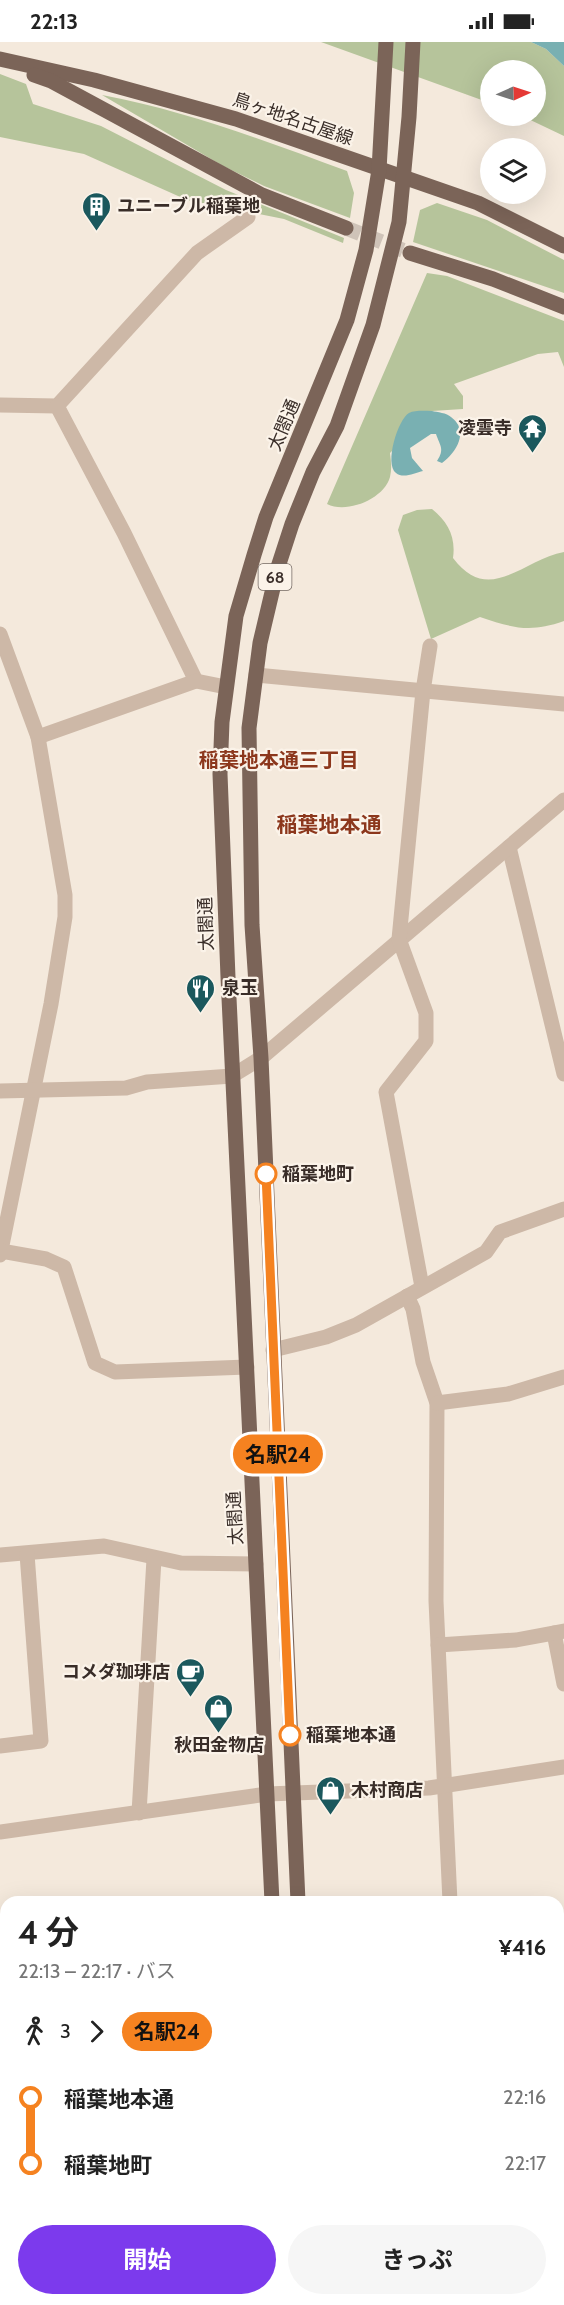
<!DOCTYPE html>
<html lang="ja">
<head>
<meta charset="utf-8">
<style>
	:root { --surface:#fff; --page:#f6f6f6; --text:#222; --muted:#767676; --accent:#7c3aed }
	body { margin:0; font-family:Cabin,"Noto Sans JP",sans-serif; background:var(--page); color:var(--text); height:100vh; display:flex; flex-direction:column; font-size:22px; white-space:nowrap }
	* { box-sizing:border-box; margin:0 }
	p { font-size:20px; color:var(--muted) }
	.icon { flex:none; width:33px; height:33px; fill:none; stroke:currentColor; stroke-width:2; stroke-linecap:round; stroke-linejoin:round }
	.map { position:relative; flex:1; overflow:hidden }
	.sheet { position:absolute; left:0px; top:1854px; width:564px; height:410px; display:flex; flex-direction:column; background:var(--surface); border-radius:18px 18px 0 0; box-shadow:0 6px 24px #0002 }
	.sheet>* { flex:none }
	.badge { padding:0 12px; border-radius:20px; font-size:21px; line-height:39px }
	.needle { width:39px; rotate:87deg }
	.fabs { position:absolute; left:480px; top:18px; display:grid; gap:12px }
	.fabs a { display:grid; place-items:center; width:66px; height:66px; border-radius:50%; background:var(--surface); box-shadow:0 6px 24px #0002; font-size:30px }
	.map>.badge { position:absolute; translate:-50% -50%; box-shadow:0 0 0 3px #fff }
	.legs { display:flex; align-items:center; gap:9px; height:66px; padding:0 18px; font-size:20px }
	.legs p { margin-inline-start:auto }
	.head { display:flex; align-items:center; justify-content:space-between; height:102px; padding:0 18px }
	h1 { font-size:33px; font-weight:700; line-height:45px }
	.button { display:flex; gap:12px; margin-top:auto; padding:12px 18px }
	.button a { flex:1; height:69px; border-radius:36px; background:var(--accent); color:#fff; font-size:24px; font-weight:700; line-height:69px; text-align:center }
	.button a+a { background:var(--page); color:var(--text) }
	ul { padding:0 18px; list-style:none }
	li { display:flex; align-items:center; gap:21px; height:66px; font-size:22px }
	li i { display:grid; place-items:center; width:9px; height:100%; margin:0 8px; background:currentColor }
	li i::after { content:''; width:15px; height:15px; margin:-8px; border:4px solid; border-radius:50%; background:var(--surface) }
	li p { margin-inline-start:auto }
	li:first-child i { background:linear-gradient(#0000 50%,currentColor 0) }
	li:last-child i { background:linear-gradient(currentColor 50%,#0000 0) }
	.status { display:flex; justify-content:space-between; align-items:center; height:42px; padding:0 30px; background:var(--surface); direction:ltr }
	.status svg { height:16px; fill:currentColor }
	.map>svg:first-child { display:block }
	.green { fill:#b6c49b }
	.water { fill:#79b0b2 }
	.lines { fill:none; stroke-linecap:round; stroke-linejoin:round }
	.major-tunnel { stroke:#cfc3b8; stroke-width:15; stroke-dasharray:15 8; stroke-linecap:butt }
	.minor { stroke:#cdb8a7; stroke-width:15 }
	.major { stroke:#7b6458; stroke-width:15 }
	.line-1-casing { stroke:#fff; stroke-width:14 }
	.line-1 { stroke:#f58220; stroke-width:9 }
	.stop-1-dot { fill:#fff; stroke:#f58220; stroke-width:3 }
	.labels { text-anchor:middle; dominant-baseline:central; stroke-width:4.5; stroke-linejoin:round; paint-order:stroke }
	.shield { fill:#fbf3e9; stroke:#736862; stroke-width:1.5 }
	.shield-label { font-size:16px; font-weight:bold; fill:#392d28 }
	.street-label { font-size:18px; fill:#392d28; stroke:#fbf3e9 }
	.poi-label { font-size:18px; font-weight:bold; fill:#392d28; stroke:#fbf3e9; text-anchor:start }
	.stop-label { font-size:18px; font-weight:bold; fill:#392d28; stroke:#fbf3e9; text-anchor:start }
	.neighbourhood-label { font-size:20px; font-weight:bold; fill:#8c371c; stroke:#fbf3e9 }
	.quarter-label { font-size:21px; font-weight:bold; fill:#8c371c; stroke:#fbf3e9 }
</style>
</head>
<body>
<div class="status"><b>22:13</b><svg viewBox="0 0 49 12"><path d="M0 12V9h3v3zM5 12V6h3v6zM10 12V3h3v9zM15 12V0h3v12zM26 1h20v11H26zM47 4h2v5h-2z"/></svg></div>
<div class="map">
<svg width="564" height="2263" viewBox="0 0 564 2263">
	<rect width="100%" height="100%" fill="#f4e9dc"/>
	<!-- green -->
	<g class="green">
		<path d="M321,0H531L546,7L564,24V94L522,74H536V28H490V61Z"/>
		<path d="M0,32L26,42L33,62L101,84L226,148L344,196L343,201L284,177L187,158L84,112L0,95Z"/>
		<path d="M102,53C187,69 266,99 347,129L354,151L350,176L264,144L223,124Z"/>
		<path d="M437,161L487,178L564,218V251L413,200L420,168Z"/>
		<path d="M427,231L447,234L564,279V325L558,310L538,312L454,342L463,354V367L432,369L390,411C391,419 392,427 390,435C384,457 347,472 327,462Z"/>
		<path d="M432,467C448,480 456,495 453,516C489,564 522,518 564,510V579C530,591 513,586 480,575L431,597L398,488L403,473L417,468Z"/>
		<path d="M0,2137L6,2263H0Z"/>
	</g>
	<!-- water -->
	<g class="water">
		<path d="M531,0H564V24L546,7Z"/>
		<path d="M432,369C437,370 447,371 451,375C470,389 456,411 442,421L437,419C445,407 440,404 436,392H431L410,406L412,416L423,429C415,431 403,437 396,431C384,422 398,377 409,371C415,368 425,369 432,369Z"/>
	</g>
	<g class="lines">
		<!-- major-tunnel -->
		<path class="major-tunnel" d="M346,186L410,211"/>
		<!-- minor -->
		<g class="minor">
			<path d="M0,363L57,364L197,211L248,175"/>
			<path d="M57,364L124,491L196,639"/>
			<path d="M0,592L38,695L65,853V875L51,962L0,1213"/>
			<path d="M256,633L564,662"/>
			<path d="M38,695L196,639L226,645"/>
			<path d="M509,805L564,1032"/>
			<path d="M0,1049L126,1046L147,1040L232,1034L261,1016L564,758"/>
			<path d="M1,1209L46,1217L64,1225L95,1321L115,1330L247,1325"/>
			<path d="M422,1245L386,1050L426,999V971L399,897L423,649L430,604"/>
			<path d="M407,1254L413,1267L423,1320L437,1361L436,1559L450,1860"/>
			<path d="M273,1308L326,1295L356,1283L486,1210L500,1190L564,1167"/>
			<path d="M437,1361L508,1352L564,1335"/>
			<path d="M0,1513L104,1504L181,1521L256,1522"/>
			<path d="M554,1591L564,1642"/>
			<path d="M438,1603L516,1598L564,1589"/>
			<path d="M0,1704L41,1699L27,1512"/>
			<path d="M139,1771L154,1517"/>
			<path d="M0,1790L267,1752L429,1746L564,1725"/>
			<path d="M558,1964H564"/>
			<path d="M0,2106H6"/>
			<path d="M558,2125L564,2128"/>
			<path d="M15,2258L16,2263"/>
			<path d="M140,2258V2263"/>
			<path d="M467,2258V2263"/>
		</g>
		<!-- major -->
		<g class="major">
			<path d="M0,17L94,38L236,77L478,161L564,204"/>
			<path d="M34,33L51,39L262,153L346,186"/>
			<path d="M410,211L493,237L564,265"/>
			<path d="M272,1860L228,935L220,732L222,680L236,574L254,513L266,475L347,278L366,208L379,128L386,0"/>
			<path d="M298,1860L261,1016L252,883L249,686L260,601L278,525L292,482L313,430L337,384L373,283L399,180L409,75L413,0"/>
			<path d="M289,2258V2263"/>
			<path d="M316,2258V2263"/>
		</g>
	</g>
	<g class="lines">
		<defs>
			<path id="line-1" d="M266,1132L290,1693"/>
		</defs>
		<!-- line-1 casing -->
		<use href="#line-1" class="line-1-casing"/>
		<!-- line-1 -->
		<use href="#line-1" class="line-1"/>
	</g>
	<!-- icons -->
	<defs>
		<symbol id="building-pin" viewBox="-11 -11 22 30"><path d="M0 17L-7.5 6A9.5 9.5 0 1 1 7.5 6Z" fill="#1b585d" stroke="#fbf3e9"/><path d="M-4-6H4V6H1V3H-1V6H-4ZM-2.5-4.3h1.7v1.8h-1.7ZM.8-4.3h1.7v1.8H.8ZM-2.5-1h1.7V.8h-1.7ZM.8-1h1.7V.8H.8Z" fill="#fff"/></symbol>
		<symbol id="temple-pin" viewBox="-11 -11 22 30"><path d="M0 17L-7.5 6A9.5 9.5 0 1 1 7.5 6Z" fill="#1b585d" stroke="#fbf3e9"/><path d="M0-6L5-2H3V0L6.5 2.5H4V6H1.5V3h-3V6H-4V2.5H-6.5L-3 0V-2H-5Z" fill="#fff"/></symbol>
		<symbol id="restaurant-pin" viewBox="-11 -11 22 30"><path d="M0 17L-7.5 6A9.5 9.5 0 1 1 7.5 6Z" fill="#1b585d" stroke="#fbf3e9"/><path d="M-5-6h1v4h1v-4h1v4h1v-4h1v5L-1.5 .5V6h-2V.5L-5-1ZM5-6V6H3V1.5H1.5Q1.5-4 5-6Z" fill="#fff"/></symbol>
		<symbol id="cafe-pin" viewBox="-11 -11 22 30"><path d="M0 17L-7.5 6A9.5 9.5 0 1 1 7.5 6Z" fill="#1b585d" stroke="#fbf3e9"/><path d="M-5.5-4.5H6V0H3Q3 3.5 0 3.5H-2.5Q-5.5 3.5-5.5 0ZM3-3.2v2h1.7v-2ZM-6 4.5H4V6H-6Z" fill="#fff"/></symbol>
		<symbol id="shop-pin" viewBox="-11 -11 22 30"><path d="M0 17L-7.5 6A9.5 9.5 0 1 1 7.5 6Z" fill="#1b585d" stroke="#fbf3e9"/><path d="M-5-2.5h2.3a2.7 3.5 0 0 1 5.4 0H5L5.5 6h-11ZM-1.5-2.5h3a1.5 2.3 0 0 0-3 0Z" fill="#fff"/></symbol>
	</defs>
	<g fill-rule="evenodd">
		<use href="#building-pin" x="80" y="148" width="33" height="45"/>
		<use href="#temple-pin" x="516" y="370" width="33" height="45"/>
		<use href="#restaurant-pin" x="184" y="930" width="33" height="45"/>
		<use href="#cafe-pin" x="174" y="1614" width="33" height="45"/>
		<use href="#shop-pin" x="202" y="1650" width="33" height="45"/>
		<use href="#shop-pin" x="314" y="1732" width="33" height="45"/>
	</g>
	<!-- markers -->
	<g class="stop-1-dot">
		<circle cx="266" cy="1132" r="10"/>
		<circle cx="290" cy="1693" r="10"/>
	</g>
	<g class="labels">
		<!-- shield labels -->
		<rect class="shield" x="258.5" y="522" width="33" height="26" rx="4.5"/>
		<g class="shield-label">
			<text x="275" y="535">68</text>
		</g>
		<!-- street labels -->
		<g class="street-label">
			<text transform="translate(293 77) rotate(19)">鳥ヶ地名古屋線</text>
			<text transform="translate(284 383) rotate(-67)">太閤通</text>
			<text transform="translate(206 882) rotate(-92)">太閤通</text>
			<text transform="translate(235 1476) rotate(-93)">太閤通</text>
		</g>
		<!-- poi labels -->
		<g class="poi-label">
			<text x="117" y="164">ユニーブル稲葉地</text>
			<text x="512" y="386" text-anchor="end">凌雲寺</text>
			<text x="222" y="946">泉玉</text>
			<text x="170" y="1630" text-anchor="end">コメダ珈琲店</text>
			<text x="219" y="1703" text-anchor="middle">秋田金物店</text>
			<text x="351" y="1748">木村商店</text>
		</g>
		<!-- stop labels -->
		<g class="stop-label">
			<text x="282" y="1132">稲葉地町</text>
			<text x="306" y="1693">稲葉地本通</text>
		</g>
		<!-- neighbourhood labels -->
		<g class="neighbourhood-label">
			<text x="279" y="718">稲葉地本通三丁目</text>
		</g>
		<!-- quarter labels -->
		<g class="quarter-label">
			<text x="329" y="782">稲葉地本通</text>
		</g>
	</g>
</svg>
<div class="fabs">
<a><svg class="needle" viewBox="-14 -14 28 28"><path d="M0-13l5 13h-10z" fill="#e53935"/><path d="M0 13l5-13h-10z" fill="#767676"/></svg></a>
<a><svg class="icon" aria-label="layers" viewBox="0 0 24 24"><path d="M12 4l9 5-9 5-9-5zM3 14l9 5 9-5"/></svg></a>
</div>
<b class="badge" style="left:278px;top:1412px;background:#f58220;color:#111">名駅24</b>
<section class="sheet">
<div class="head"><div><h1>4 分</h1><p>22:13 – 22:17 · バス</p></div><b>¥416</b></div>
<div class="legs"><svg class="icon" aria-label="walk" viewBox="0 0 24 24"><circle cx="13" cy="4" r="2"/><path d="M13 8l-2 6 4 7M11 14l-3 7M7 12l3-4h3l4 4"/></svg>3<svg class="icon" aria-label="forward" viewBox="0 0 24 24"><path d="M9 5l7 7-7 7"/></svg><b class="badge" style="background:#f58220;color:#111">名駅24</b></div>
<ul>
<li><i style="color:#f58220"></i><b>稲葉地本通</b><p>22:16</p></li>
<li><i style="color:#f58220"></i><b>稲葉地町</b><p>22:17</p></li>
</ul>
<div class="button"><a>開始</a><a>きっぷ</a></div>
</section>
</div>
</body>
</html>
